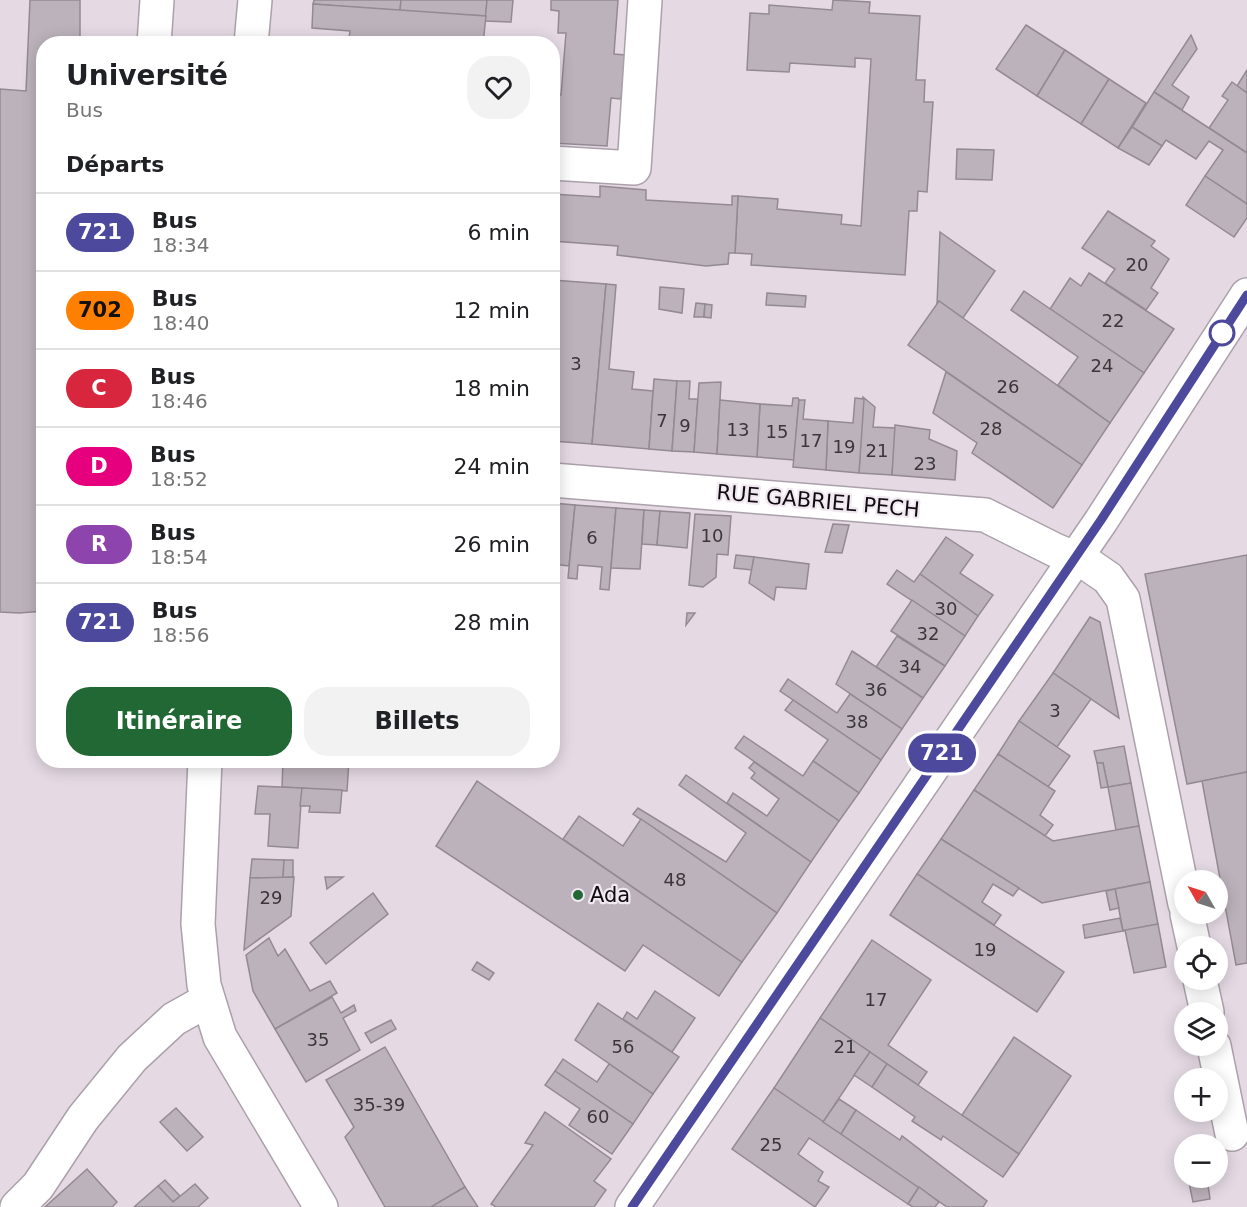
<!DOCTYPE html>
<html lang="fr">
<head>
<meta charset="utf-8">
<style>
	:root { --surface:#fff; --page:#f2f2f2; --text:#202124; --muted:#757577; --line:#e0e0e0; --accent:#226834 }
	body { margin:0; font-family:"DejaVu Sans",sans-serif; background:var(--page); color:var(--text); height:100vh; display:flex; flex-direction:column; font-size:22px; white-space:nowrap }
	* { box-sizing:border-box; margin:0 }
	p { font-size:20px; color:var(--muted) }
	.icon { flex:none; width:33px; height:33px; fill:none; stroke:currentColor; stroke-width:2; stroke-linecap:round; stroke-linejoin:round }
	.map { position:relative; flex:1; overflow:hidden }
	.details { position:absolute; left:36px; top:36px; width:524px; height:732px; display:flex; flex-direction:column; background:var(--surface); border-radius:24px; box-shadow:0 3px 15px #0003 }
	.details>* { flex:none }
	.badge { padding:0 12px; border-radius:20px; font-size:21px; line-height:39px }
	.needle { width:39px; rotate:309deg }
	.buttons { position:absolute; left:1174px; top:870px; display:grid; gap:12px }
	.buttons a { display:grid; place-items:center; width:54px; height:54px; border-radius:50%; background:var(--surface); box-shadow:0 3px 15px #0003; font-size:30px }
	.map>.badge { position:absolute; translate:-50% -50%; box-shadow:0 0 0 3px #fff }
	h2 { padding:0 30px; font-size:22px; line-height:54px }
	.round { display:grid; place-items:center; flex:none; width:63px; height:63px; border-radius:24px; background:var(--page) }
	.head { display:flex; align-items:center; justify-content:space-between; height:102px; padding:0 30px }
	h1 { font-size:28px; font-weight:700; line-height:45px }
	.primary-button { display:flex; gap:12px; margin-top:auto; padding:12px 30px }
	.primary-button a { flex:1; height:69px; border-radius:24px; background:var(--accent); color:#fff; font-size:24px; font-weight:700; line-height:69px; text-align:center }
	.primary-button a+a { background:var(--page); color:var(--text) }
	ul { padding:0; list-style:none }
	li { display:flex; align-items:center; gap:18px; height:78px; padding:0 30px; border-top:2px solid var(--line) }
	li div { flex:1 }
	li b { display:block; font-size:22px }
	li em { font-style:normal }
	li .badge { min-width:66px; font-weight:700; text-align:center }
	.map>svg:first-child { display:block }
	.building { fill:#bcb2bb; stroke:#938a93; stroke-width:1.5 }
	.lines { fill:none; stroke-linecap:round; stroke-linejoin:round }
	.minor-casing { stroke:#aba1aa; stroke-width:36 }
	.major-casing { stroke:#aba1aa; stroke-width:36 }
	.minor { stroke:#fff; stroke-width:33 }
	.major { stroke:#fff; stroke-width:33 }
	.line-casing { stroke:#fff; stroke-width:14 }
	.line { stroke:#4d499d; stroke-width:9 }
	.stop-dot { fill:#fff; stroke:#4d499d; stroke-width:3 }
	.poi-dot { fill:#226834; stroke:#f2e8f1; stroke-width:2 }
	.labels { text-anchor:middle; dominant-baseline:central; stroke-width:4.5; stroke-linejoin:round; paint-order:stroke }
	.number-label { font-size:18px; fill:#3a363a }
	.street-label { font-size:21px; fill:#0f0c0f; stroke:#f2e8f1 }
	.poi-label { font-size:21px; fill:#0f0c0f; stroke:#f2e8f1; text-anchor:start }
</style>
</head>
<body>
<div class="map">
<svg width="1247" height="1207" viewBox="0 0 1247 1207">
	<rect width="100%" height="100%" fill="#e5dae4"/>
	<!-- building -->
	<g class="building">
		<path d="M30,0H80V44H44V611L19,613L0,612V89L26,91Z"/>
		<path d="M314,0H401L400,11L313,4Z"/>
		<path d="M401,0H487L486,16L400,11Z"/>
		<path d="M487,0H513L511,22L485,21Z"/>
		<path d="M551,0H618L614,54L625,55L621,99L611,98L607,146L552,143V94L561,95L566,33H558L559,11L551,10Z"/>
		<path d="M833,0L870,2L869,13L920,16L916,80H925L924,102H933L927,192L918,191L917,211H909L905,275L751,265L752,254L735,253L738,196L778,199L777,209L842,215L841,224L861,226L871,59L855,58V67L790,63L789,72L747,70L750,13L769,14V5L832,10Z"/>
		<path d="M313,4L486,16L483,44H348L350,31L312,28Z"/>
		<path d="M1026,25L1065,50L1037,96L996,69Z"/>
		<path d="M1191,35L1197,49L1172,85L1189,97L1182,110L1154,92Z"/>
		<path d="M1065,50L1109,79L1081,124L1037,96Z"/>
		<path d="M1247,70V93L1237,86Z"/>
		<path d="M1109,79L1146,103L1118,148L1081,124Z"/>
		<path d="M1232,82L1247,93V153L1209,128L1228,100L1222,96Z"/>
		<path d="M1154,92L1247,153V204L1205,176L1223,150L1209,141L1196,159L1166,140L1162,146L1160,145L1132,127Z"/>
		<path d="M1132,127L1162,146L1149,165L1118,148Z"/>
		<path d="M957,149L994,150L992,180L956,179Z"/>
		<path d="M1205,176L1247,204V218L1234,237L1186,205Z"/>
		<path d="M600,186L646,190V200L732,205V196H738L735,253H729L728,264L706,266L617,255L618,246L552,241V194L600,197Z"/>
		<path d="M1108,211L1155,241L1151,246L1169,259L1151,288L1158,293L1146,310L1105,283L1115,269L1082,248Z"/>
		<path d="M940,232L995,271L963,318L939,301L937,304Z"/>
		<path d="M1089,273L1174,329L1144,373L1050,309L1070,278L1081,286Z"/>
		<path d="M552,280L606,284L592,444L552,441Z"/>
		<path d="M606,284L616,285L609,369L634,372L632,389L653,391L649,449L592,444Z"/>
		<path d="M660,287L684,289L682,313L659,309Z"/>
		<path d="M1024,291L1144,373L1110,423L1058,385L1078,357L1011,310Z"/>
		<path d="M767,293L806,296L805,307L766,305Z"/>
		<path d="M939,301L1110,423L1082,465L908,345Z"/>
		<path d="M696,303L705,304L704,317H694Z"/>
		<path d="M705,304L712,305L711,318L704,317Z"/>
		<path d="M946,372L1082,465L1053,508L972,453L977,443L933,413Z"/>
		<path d="M654,379L677,381L672,451L649,449Z"/>
		<path d="M677,381H690L689,399H698L694,452L672,451Z"/>
		<path d="M721,382L717,454L694,452L699,383Z"/>
		<path d="M863,397L875,407L873,427L896,428L892,475L859,473Z"/>
		<path d="M793,398H798L799,400L794,460L757,457L760,404L792,406Z"/>
		<path d="M855,398L864,399L859,473L826,470L828,421L853,423Z"/>
		<path d="M720,400L760,404L757,457L717,454Z"/>
		<path d="M799,400H805L803,419L828,421L826,470L793,467Z"/>
		<path d="M895,425L930,430L929,439L957,451L955,480L892,475Z"/>
		<path d="M552,503L575,505L569,566L552,564Z"/>
		<path d="M575,505L616,508L609,590L600,589L602,567L578,565L577,579L568,578Z"/>
		<path d="M616,508L644,510L640,569L611,568Z"/>
		<path d="M644,510L660,511L657,545L642,544Z"/>
		<path d="M660,511L690,513L687,548L657,545Z"/>
		<path d="M695,514L731,516L728,555L717,554L716,577L703,587L689,585Z"/>
		<path d="M833,524L849,525L842,553L825,552Z"/>
		<path d="M946,537L973,555L960,573L993,595L978,616L920,574Z"/>
		<path d="M736,555L754,557L752,570L734,568Z"/>
		<path d="M1247,555V772L1187,784L1145,574Z"/>
		<path d="M754,557L809,564L806,589L776,587L774,600L749,583Z"/>
		<path d="M897,570L914,582L920,574L978,616L965,636L887,584Z"/>
		<path d="M912,600L965,636L945,666L891,631Z"/>
		<path d="M687,613H695L686,625Z"/>
		<path d="M1090,617L1100,622L1119,718L1053,673Z"/>
		<path d="M897,636L945,666L923,698L876,667Z"/>
		<path d="M852,651L923,698L902,729L836,684Z"/>
		<path d="M1053,673L1091,699L1057,747L1019,721Z"/>
		<path d="M788,679L837,713L850,694L902,729L881,760L780,691Z"/>
		<path d="M793,700L881,760L859,793L813,761L828,740L785,710Z"/>
		<path d="M1019,721L1070,756L1048,787L998,754Z"/>
		<path d="M744,736L803,776L813,761L859,793L839,821L735,748Z"/>
		<path d="M1124,746L1131,783L1108,787L1103,763H1097L1094,751Z"/>
		<path d="M998,754L1055,791L1040,815L1053,825L1045,836L974,790Z"/>
		<path d="M283,760H349L347,791L282,787Z"/>
		<path d="M754,762L839,821L811,862L727,803L733,793L767,816L779,799L751,778L755,773L749,768Z"/>
		<path d="M1097,763H1103L1108,787L1101,788Z"/>
		<path d="M1247,772V963L1236,965L1202,781Z"/>
		<path d="M686,775L811,862L777,913L633,814L638,808L726,862L746,833L679,785Z"/>
		<path d="M477,781L742,962L719,996L643,945L625,971L436,846Z"/>
		<path d="M1131,783L1139,826L1116,830L1108,787Z"/>
		<path d="M258,786L302,788L298,848L268,846L270,814H255Z"/>
		<path d="M302,788L342,790L340,813L309,812L310,806H300Z"/>
		<path d="M974,790L1053,841L1139,826L1150,882L1042,903L941,839Z"/>
		<path d="M579,816L623,846L641,819L777,913L742,962L563,839Z"/>
		<path d="M941,839L1019,888L1013,896L993,884L982,902L1001,915L994,925L917,874Z"/>
		<path d="M252,859L284,860L283,878H250Z"/>
		<path d="M284,860H293V877L283,878Z"/>
		<path d="M917,874L1064,972L1037,1012L890,915Z"/>
		<path d="M294,877L291,916L244,950L250,878Z"/>
		<path d="M325,877H343L327,889Z"/>
		<path d="M1150,882L1158,924L1123,931L1115,889Z"/>
		<path d="M1115,889L1119,908L1110,910L1106,891Z"/>
		<path d="M373,893L388,914L326,964L310,943Z"/>
		<path d="M1120,918L1123,931L1085,938L1083,925Z"/>
		<path d="M1158,924L1166,967L1134,973L1125,930Z"/>
		<path d="M269,938L278,956L285,949L310,991L330,981L337,993L275,1029L253,991L246,955Z"/>
		<path d="M872,940L931,980L888,1045L927,1072L918,1085L820,1018Z"/>
		<path d="M477,962L494,973L489,980L472,970Z"/>
		<path d="M655,991L695,1018L672,1052L623,1019L627,1012L637,1019Z"/>
		<path d="M332,997L341,1013L354,1005L356,1011L343,1018L360,1050L306,1082L275,1029Z"/>
		<path d="M598,1003L679,1057L653,1094L575,1040Z"/>
		<path d="M820,1018L870,1052L823,1122L774,1088Z"/>
		<path d="M391,1020L396,1029L371,1043L365,1033Z"/>
		<path d="M1014,1037L1071,1076L1019,1154L962,1115Z"/>
		<path d="M385,1047L465,1187L431,1207H385L345,1137L354,1127L326,1080Z"/>
		<path d="M870,1052L887,1064L872,1087L854,1075Z"/>
		<path d="M563,1059L597,1082L609,1064L653,1094L633,1124L555,1071Z"/>
		<path d="M887,1064L1019,1154L1003,1177L943,1136L941,1140L912,1121L915,1117L872,1087Z"/>
		<path d="M555,1071L633,1124L612,1154L569,1125L580,1109L545,1085Z"/>
		<path d="M774,1088L919,1187L908,1204L809,1138L798,1154L823,1172L818,1181L829,1187L815,1207L732,1149Z"/>
		<path d="M839,1099L856,1110L841,1134L823,1122Z"/>
		<path d="M176,1108L203,1137L187,1151L160,1122Z"/>
		<path d="M856,1110L900,1140L902,1136L987,1201L983,1207H947L841,1134Z"/>
		<path d="M545,1112L611,1159L594,1181L606,1190L594,1207H496L491,1204L533,1145L525,1143Z"/>
		<path d="M87,1169L117,1202L112,1207H45Z"/>
		<path d="M1188,1178H1207L1210,1199L1193,1202Z"/>
		<path d="M165,1180L180,1196L173,1202L158,1186Z"/>
		<path d="M195,1184L208,1198L198,1207H134L158,1186L173,1202Z"/>
		<path d="M465,1187L478,1207H431Z"/>
		<path d="M919,1187L939,1202L935,1207H913L908,1204Z"/>
	</g>
	<g class="lines">
		<defs>
			<g id="minor">
				<path d="M154,44L157,0"/>
				<path d="M552,163L634,168L645,0"/>
				<path d="M552,480L985,515L1055,550L1086,563L1108,578L1123,599L1185,904"/>
				<path d="M1187,914L1194,946"/>
				<path d="M1200,980L1207,1012"/>
				<path d="M1214,1046L1232,1134"/>
				<path d="M17,1207L38,1186L83,1118L132,1058L174,1019L208,1000"/>
			</g>
			<g id="major">
				<path d="M251,44L255,0"/>
				<path d="M205,760L198,924L204,985L220,1037L321,1207"/>
				<path d="M632,1207L1101,521L1247,295"/>
			</g>
		</defs>
		<!-- minor casing -->
		<use href="#minor" class="minor-casing"/>
		<!-- major casing -->
		<use href="#major" class="major-casing"/>
		<!-- minor -->
		<use href="#minor" class="minor"/>
		<!-- major -->
		<use href="#major" class="major"/>
	</g>
	<g class="lines">
		<defs>
			<path id="line" d="M632,1207L1101,520L1247,295"/>
		</defs>
		<!-- line casing -->
		<use href="#line" class="line-casing"/>
		<!-- line -->
		<use href="#line" class="line"/>
	</g>
	<!-- markers -->
	<circle class="stop-dot" cx="1222" cy="333" r="12"/>
	<circle class="poi-dot" cx="578" cy="895" r="6"/>
	<g class="labels">
		<!-- number labels -->
		<g class="number-label">
			<text x="1137" y="264">20</text>
			<text x="1113" y="320">22</text>
			<text x="576" y="363">3</text>
			<text x="1102" y="365">24</text>
			<text x="1008" y="386">26</text>
			<text x="662" y="420">7</text>
			<text x="685" y="425">9</text>
			<text x="991" y="428">28</text>
			<text x="738" y="429">13</text>
			<text x="777" y="431">15</text>
			<text x="811" y="440">17</text>
			<text x="844" y="446">19</text>
			<text x="877" y="450">21</text>
			<text x="925" y="463">23</text>
			<text x="712" y="535">10</text>
			<text x="592" y="537">6</text>
			<text x="946" y="608">30</text>
			<text x="928" y="633">32</text>
			<text x="910" y="666">34</text>
			<text x="876" y="689">36</text>
			<text x="1055" y="710">3</text>
			<text x="857" y="721">38</text>
			<text x="675" y="879">48</text>
			<text x="271" y="897">29</text>
			<text x="985" y="949">19</text>
			<text x="876" y="999">17</text>
			<text x="318" y="1039">35</text>
			<text x="623" y="1046">56</text>
			<text x="845" y="1046">21</text>
			<text x="379" y="1104">35-39</text>
			<text x="598" y="1116">60</text>
			<text x="771" y="1144">25</text>
		</g>
		<!-- street labels -->
		<g class="street-label">
			<text transform="translate(818 501) rotate(5)">RUE GABRIEL PECH</text>
		</g>
		<!-- poi labels -->
		<g class="poi-label">
			<text x="590" y="895">Ada</text>
		</g>
	</g>
</svg>
<div class="buttons">
<a><svg class="needle" viewBox="-14 -14 28 28"><path d="M0-13l5 13h-10z" fill="#e53935"/><path d="M0 13l5-13h-10z" fill="#757577"/></svg></a>
<a><svg class="icon" aria-label="locate" viewBox="0 0 24 24"><circle cx="12" cy="12" r="6"/><path d="M12 2v4M12 18v4M2 12h4M18 12h4"/></svg></a>
<a><svg class="icon" aria-label="layers" viewBox="0 0 24 24"><path d="M12 4l9 5-9 5-9-5zM3 14l9 5 9-5"/></svg></a>
<a>+</a>
<a>−</a>
</div>
<b class="badge" style="left:942px;top:753px;background:#4d499d;color:#fff">721</b>
<section class="details">
<div class="head"><div><h1>Université</h1><p>Bus</p></div><a class="round"><svg class="icon" aria-label="heart" viewBox="0 0 24 24"><path d="M12 20l-8-8c-3-5 5-10 8-4 3-6 11-1 8 4z"/></svg></a></div>
<h2>Départs</h2>
<ul>
<li><span class="badge" style="background:#4d499d;color:#fff">721</span><div><b>Bus</b><p>18:34</p></div><em>6 min</em></li>
<li><span class="badge" style="background:#ff8000;color:#111">702</span><div><b>Bus</b><p>18:40</p></div><em>12 min</em></li>
<li><span class="badge" style="background:#d7263d;color:#fff">C</span><div><b>Bus</b><p>18:46</p></div><em>18 min</em></li>
<li><span class="badge" style="background:#e6007e;color:#fff">D</span><div><b>Bus</b><p>18:52</p></div><em>24 min</em></li>
<li><span class="badge" style="background:#8e44ad;color:#fff">R</span><div><b>Bus</b><p>18:54</p></div><em>26 min</em></li>
<li><span class="badge" style="background:#4d499d;color:#fff">721</span><div><b>Bus</b><p>18:56</p></div><em>28 min</em></li>
</ul>
<div class="primary-button"><a>Itinéraire</a><a>Billets</a></div>
</section>
</div>
</body>
</html>
